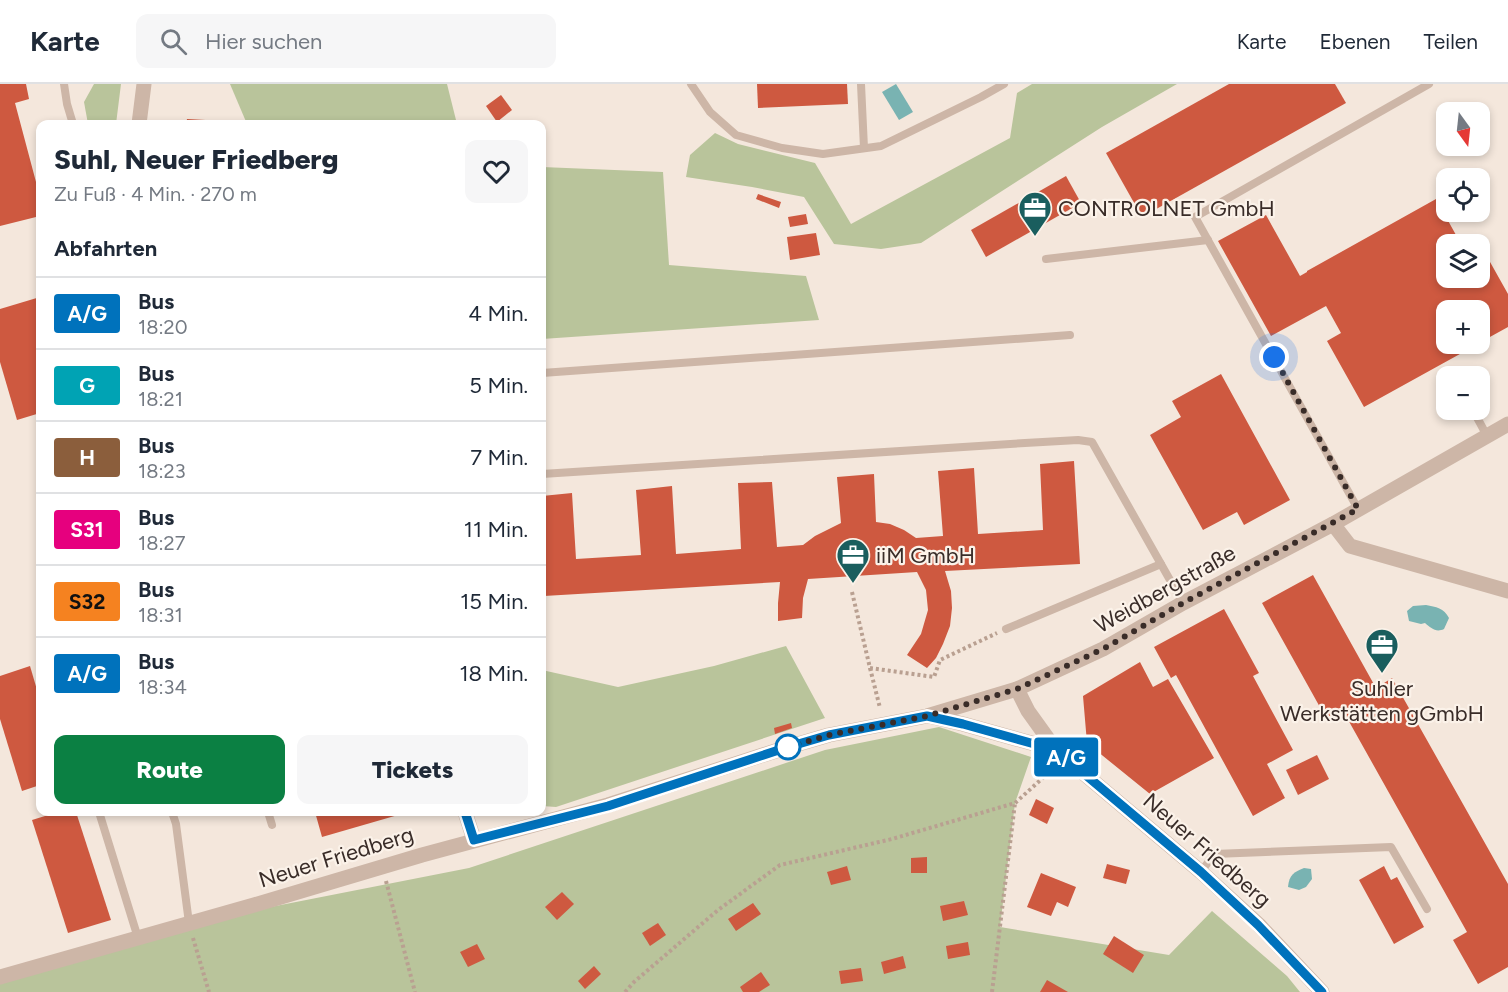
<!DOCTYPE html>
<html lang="de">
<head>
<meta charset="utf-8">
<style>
	:root { --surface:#fff; --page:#f6f6f7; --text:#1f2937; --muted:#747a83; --line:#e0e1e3; --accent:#0b8043 }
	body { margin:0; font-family:Figtree,sans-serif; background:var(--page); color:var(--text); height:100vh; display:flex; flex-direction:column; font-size:22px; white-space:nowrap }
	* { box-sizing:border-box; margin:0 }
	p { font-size:20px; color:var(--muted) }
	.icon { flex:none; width:33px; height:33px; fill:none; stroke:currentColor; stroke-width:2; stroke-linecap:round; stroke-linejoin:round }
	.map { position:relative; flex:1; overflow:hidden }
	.details { position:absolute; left:36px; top:36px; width:510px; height:696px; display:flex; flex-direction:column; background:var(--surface); border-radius:12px; box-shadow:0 3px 9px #0003 }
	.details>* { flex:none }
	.badge { padding:0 12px; border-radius:4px; font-size:21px; line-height:39px }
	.needle { width:39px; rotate:165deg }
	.tools { position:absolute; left:1436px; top:18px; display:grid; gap:12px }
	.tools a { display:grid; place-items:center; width:54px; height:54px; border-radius:12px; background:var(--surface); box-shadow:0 3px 9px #0003; font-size:30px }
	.you { position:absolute; width:30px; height:30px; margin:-15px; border:4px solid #fff; border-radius:50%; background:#1a73e8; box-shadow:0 0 0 9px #1a73e833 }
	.map>.badge { position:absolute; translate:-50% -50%; box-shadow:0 0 0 3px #fff }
	h2 { padding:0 18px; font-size:22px; line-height:54px }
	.round { display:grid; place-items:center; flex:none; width:63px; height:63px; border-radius:12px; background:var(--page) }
	.overview { display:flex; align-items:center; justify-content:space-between; height:102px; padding:0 18px }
	h1 { font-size:28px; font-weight:800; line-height:45px }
	.action { display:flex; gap:12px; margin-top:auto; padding:12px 18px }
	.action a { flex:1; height:69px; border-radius:12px; background:var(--accent); color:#fff; font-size:24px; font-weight:800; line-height:69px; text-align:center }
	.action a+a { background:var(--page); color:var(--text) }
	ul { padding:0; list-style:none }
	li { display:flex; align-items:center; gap:18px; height:72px; padding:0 18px; border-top:2px solid var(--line) }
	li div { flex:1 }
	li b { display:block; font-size:22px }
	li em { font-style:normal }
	li .badge { min-width:66px; font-weight:700; text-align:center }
	header { display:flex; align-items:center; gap:36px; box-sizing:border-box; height:84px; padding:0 30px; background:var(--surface); border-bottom:2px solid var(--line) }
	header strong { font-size:28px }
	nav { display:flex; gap:33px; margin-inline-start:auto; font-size:21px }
	.search { width:420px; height:54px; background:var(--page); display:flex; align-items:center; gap:15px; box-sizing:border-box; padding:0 21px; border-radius:12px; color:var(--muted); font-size:22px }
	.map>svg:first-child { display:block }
	.green { fill:#b9c49b }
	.water { fill:#79b3b2 }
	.building { fill:#ce5940 }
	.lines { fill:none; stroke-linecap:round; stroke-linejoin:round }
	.path { stroke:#b9a091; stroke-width:4; stroke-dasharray:3 3; stroke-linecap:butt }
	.lane { stroke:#cdb6a7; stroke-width:8 }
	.street { stroke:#cdb6a7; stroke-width:15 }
	.line-casing { stroke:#fff; stroke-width:14 }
	.line { stroke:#0072bc; stroke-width:9 }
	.walk { stroke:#392c28; stroke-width:6; stroke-dasharray:0 10.8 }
	.stop-dot { fill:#fff; stroke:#0072bc; stroke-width:3 }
	.labels { text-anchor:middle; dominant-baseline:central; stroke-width:4.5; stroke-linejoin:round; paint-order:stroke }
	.poi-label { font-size:22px; fill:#392c28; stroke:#fbf2e9; text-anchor:start }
	.street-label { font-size:22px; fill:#392c28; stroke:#fbf2e9 }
</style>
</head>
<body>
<header>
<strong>Karte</strong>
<div class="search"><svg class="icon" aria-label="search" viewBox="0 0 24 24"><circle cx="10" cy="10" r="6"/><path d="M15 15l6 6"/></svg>Hier suchen</div>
<nav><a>Karte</a><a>Ebenen</a><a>Teilen</a></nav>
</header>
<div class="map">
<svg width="1508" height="908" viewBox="0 0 1508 908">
	<rect width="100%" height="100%" fill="#f4e7dc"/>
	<!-- green -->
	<g class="green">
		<path d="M94,0H121L116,40H88L84,18Z"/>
		<path d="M230,0H447L457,40H247Z"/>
		<path d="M1032,0H1177L1102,43L921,159L881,165L834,160L804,113L752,103L686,93L690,71L715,49L738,60L815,79L851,140L1010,54L1017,9Z"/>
		<path d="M542,83L663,88L669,181L806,192L819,236L542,255Z"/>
		<path d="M786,562L825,634L556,723L542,722V586L618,603L714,582Z"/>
		<path d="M939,643L1031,673L1015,719L1000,843L1169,871L1212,827L1287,892L1300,908H0V893L189,839L469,784L825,666Z"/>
	</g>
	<!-- water -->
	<g class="water">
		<path d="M896,0L913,28L899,36L882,8Z"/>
		<path d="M1426,521C1436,523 1444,524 1449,534L1444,545C1436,549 1431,544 1425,539L1421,540L1409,537L1407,527L1413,522Z"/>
		<path d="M1304,784L1311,785L1312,795L1306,803L1299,806L1288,803C1289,791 1294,788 1304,784Z"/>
	</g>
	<!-- building -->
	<g class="building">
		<path d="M0,0H26L29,15L15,19L40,113V132L0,142Z"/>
		<path d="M757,0H847L848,20L758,24Z"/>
		<path d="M1229,0H1335L1346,19L1142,133L1106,69Z"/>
		<path d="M501,11L512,26L497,38L486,22Z"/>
		<path d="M187,35L224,37V40H186Z"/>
		<path d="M1066,92L1081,119L986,173L971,146Z"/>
		<path d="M758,110L781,118L779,124L756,115Z"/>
		<path d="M1436,115L1461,160H1446V194H1479V172L1485,169L1508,210V243L1479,259V226H1446V260H1478L1364,323L1327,257L1341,249L1326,222L1271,252L1218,157L1266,131L1300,192L1307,188V187Z"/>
		<path d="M806,130L808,140L790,143L788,133Z"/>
		<path d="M816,149L820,171L790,176L787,153Z"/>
		<path d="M40,213V329L17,336L0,278V225Z"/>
		<path d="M1221,290L1290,416L1244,441L1237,428L1203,446L1150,351L1181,333L1172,317Z"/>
		<path d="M1074,377L1080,480L945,487L951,507L952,524L950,542L943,560L936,574L927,584L907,571L921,550L928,526L926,506L917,488L808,495L803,514L802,534L778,537V519L780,498L544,512L542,483V412L572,409L576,475L641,471L636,406L672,402L676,470L741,465L738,399L772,398L777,463L803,461L815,452L841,439L837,393L874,390L876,438L890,440L904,446L916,454L943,452L938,387L974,384L978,450L1043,446L1040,380Z"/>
		<path d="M1313,491L1376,604L1392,594L1508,800V883L1478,900L1453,856L1467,848L1342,625L1326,634L1262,519Z"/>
		<path d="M1224,525L1259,589L1253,592L1293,666L1267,680L1285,714L1253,732L1176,591L1171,594L1154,563Z"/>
		<path d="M1140,578L1153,603L1168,595L1214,674L1150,710L1087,659L1083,612Z"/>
		<path d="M30,582L40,616V701L22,707L0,635V592Z"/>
		<path d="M791,639L792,644L775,650L774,644Z"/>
		<path d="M1317,671L1329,695L1298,711L1286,686Z"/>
		<path d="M1036,715L1054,724L1047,740L1029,731Z"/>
		<path d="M58,728H76L111,836L68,849L32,736Z"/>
		<path d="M315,728H397L398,731L322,753Z"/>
		<path d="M927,773V789H911V774Z"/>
		<path d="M1107,780L1130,786L1126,800L1103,794Z"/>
		<path d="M847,782L851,796L831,801L827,788Z"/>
		<path d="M1384,782L1391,796L1397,793L1424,843L1394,860L1359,796Z"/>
		<path d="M1041,789L1076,803L1068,823L1057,818L1051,832L1027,823Z"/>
		<path d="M562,808L574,820L557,836L545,823Z"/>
		<path d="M964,817L968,831L943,837L940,822Z"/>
		<path d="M753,819L761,830L736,847L728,835Z"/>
		<path d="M658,839L666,851L650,862L642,849Z"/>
		<path d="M1114,852L1144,871L1133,889L1103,870Z"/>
		<path d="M968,858L970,871L948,875L946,862Z"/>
		<path d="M477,860L485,875L468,883L460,868Z"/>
		<path d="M903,872L906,884L884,890L881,878Z"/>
		<path d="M594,882L601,890L585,905L578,897Z"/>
		<path d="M861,884L863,897L841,900L839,887Z"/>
		<path d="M761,888L770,901L759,908H743L740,903Z"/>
		<path d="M1047,896L1068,908H1040Z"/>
	</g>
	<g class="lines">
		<!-- path -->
		<g class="path">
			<path d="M852,508L870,584L934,593L940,576L997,549"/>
			<path d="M870,584L880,624"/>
			<path d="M386,797L415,908"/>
			<path d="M193,854L209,908"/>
			<path d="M625,908L634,898L718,826L780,781L892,755L1015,719L1054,684"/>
			<path d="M992,908L1015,719"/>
		</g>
		<!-- lane -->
		<g class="lane">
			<path d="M64,0L67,20L73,40"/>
			<path d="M691,0L710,28L736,51L782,64L823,70L881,62L981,13L1004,0"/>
			<path d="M861,0L864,64"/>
			<path d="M1046,175L1208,156"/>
			<path d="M542,289L1070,251"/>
			<path d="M1473,326L1487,352"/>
			<path d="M542,390L1025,359L1078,356L1092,358L1183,519"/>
			<path d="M1358,425L1195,133L1429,0"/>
			<path d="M1006,545L1161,480"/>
			<path d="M99,728L138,854"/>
			<path d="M172,728L176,740L189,839"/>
			<path d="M268,728L272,741"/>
			<path d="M1201,788L1214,770L1391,763L1427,825"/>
		</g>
		<!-- street -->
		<g class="street">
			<path d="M139,40L144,0"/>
			<path d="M1333,440L1350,462L1508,507"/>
			<path d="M1017,605L1028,627L1056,666L1201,788L1259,841L1322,908"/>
			<path d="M929,632L963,640L1056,666"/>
			<path d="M465,728L474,756"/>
			<path d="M0,893L254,821L422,771L608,721L788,663L829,651L927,632L1017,605L1103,565L1183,519L1333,440L1508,340"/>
		</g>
	</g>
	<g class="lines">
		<defs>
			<path id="line" d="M465,728L474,756L608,722L788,663L829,651L927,632L963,640L1056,666L1201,788L1258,841L1322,908"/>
		</defs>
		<!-- line casing -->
		<use href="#line" class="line-casing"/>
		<!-- line -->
		<use href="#line" class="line"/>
		<!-- walk -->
		<path class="walk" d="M788,663L829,651L927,632L1017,605L1103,565L1183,519L1358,425L1274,273"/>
	</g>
	<!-- icons -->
	<defs>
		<symbol id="office-pin" viewBox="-11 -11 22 30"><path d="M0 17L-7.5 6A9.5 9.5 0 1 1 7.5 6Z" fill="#1a5e5e" stroke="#fbf2e9"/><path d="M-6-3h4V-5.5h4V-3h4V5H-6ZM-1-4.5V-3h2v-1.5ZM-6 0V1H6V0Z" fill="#fff"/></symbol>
	</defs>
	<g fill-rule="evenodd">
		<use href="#office-pin" x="1016" y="105" width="38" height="52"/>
		<use href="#office-pin" x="834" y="452" width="38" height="52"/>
		<use href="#office-pin" x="1363" y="542" width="38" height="52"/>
	</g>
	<!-- markers -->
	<circle class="stop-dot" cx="788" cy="663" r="12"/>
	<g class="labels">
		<!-- poi labels -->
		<g class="poi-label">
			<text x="1058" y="124">CONTROLNET GmbH</text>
			<text x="876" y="471">iiM GmbH</text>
			<text x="1382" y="604" text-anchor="middle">Suhler<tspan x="1382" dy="25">Werkstätten gGmbH</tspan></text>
		</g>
		<!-- street labels -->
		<g class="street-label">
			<text transform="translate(1165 505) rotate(-29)">Weidbergstraße</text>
			<text transform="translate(1207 766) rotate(41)">Neuer Friedberg</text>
			<text transform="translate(336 773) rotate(-17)">Neuer Friedberg</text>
		</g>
	</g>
</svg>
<div class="tools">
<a><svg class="needle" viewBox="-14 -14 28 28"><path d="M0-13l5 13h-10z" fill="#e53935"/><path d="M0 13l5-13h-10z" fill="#747a83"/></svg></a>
<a><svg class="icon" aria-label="locate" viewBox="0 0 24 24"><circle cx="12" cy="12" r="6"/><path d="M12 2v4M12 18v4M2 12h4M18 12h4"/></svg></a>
<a><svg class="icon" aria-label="layers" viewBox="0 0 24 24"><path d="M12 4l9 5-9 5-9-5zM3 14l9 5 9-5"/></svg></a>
<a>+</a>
<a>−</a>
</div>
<div class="you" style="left:1274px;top:273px"></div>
<b class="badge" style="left:1066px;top:673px;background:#0072bc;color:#fff">A/G</b>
<section class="details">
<div class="overview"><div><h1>Suhl, Neuer Friedberg</h1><p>Zu Fuß · 4 Min. · 270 m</p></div><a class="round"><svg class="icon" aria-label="heart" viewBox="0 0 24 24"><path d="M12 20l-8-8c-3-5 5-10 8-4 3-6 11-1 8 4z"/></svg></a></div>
<h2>Abfahrten</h2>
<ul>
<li><span class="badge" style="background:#0072bc;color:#fff">A/G</span><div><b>Bus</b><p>18:20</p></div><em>4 Min.</em></li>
<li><span class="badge" style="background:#00a3b4;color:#fff">G</span><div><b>Bus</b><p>18:21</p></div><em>5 Min.</em></li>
<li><span class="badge" style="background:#8b5e3c;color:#fff">H</span><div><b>Bus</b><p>18:23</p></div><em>7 Min.</em></li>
<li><span class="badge" style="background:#e6007e;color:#fff">S31</span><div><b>Bus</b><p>18:27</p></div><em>11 Min.</em></li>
<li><span class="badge" style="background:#f58220;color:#111">S32</span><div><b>Bus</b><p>18:31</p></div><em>15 Min.</em></li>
<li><span class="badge" style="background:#0072bc;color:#fff">A/G</span><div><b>Bus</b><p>18:34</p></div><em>18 Min.</em></li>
</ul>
<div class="action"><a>Route</a><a>Tickets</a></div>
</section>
</div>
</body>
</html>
